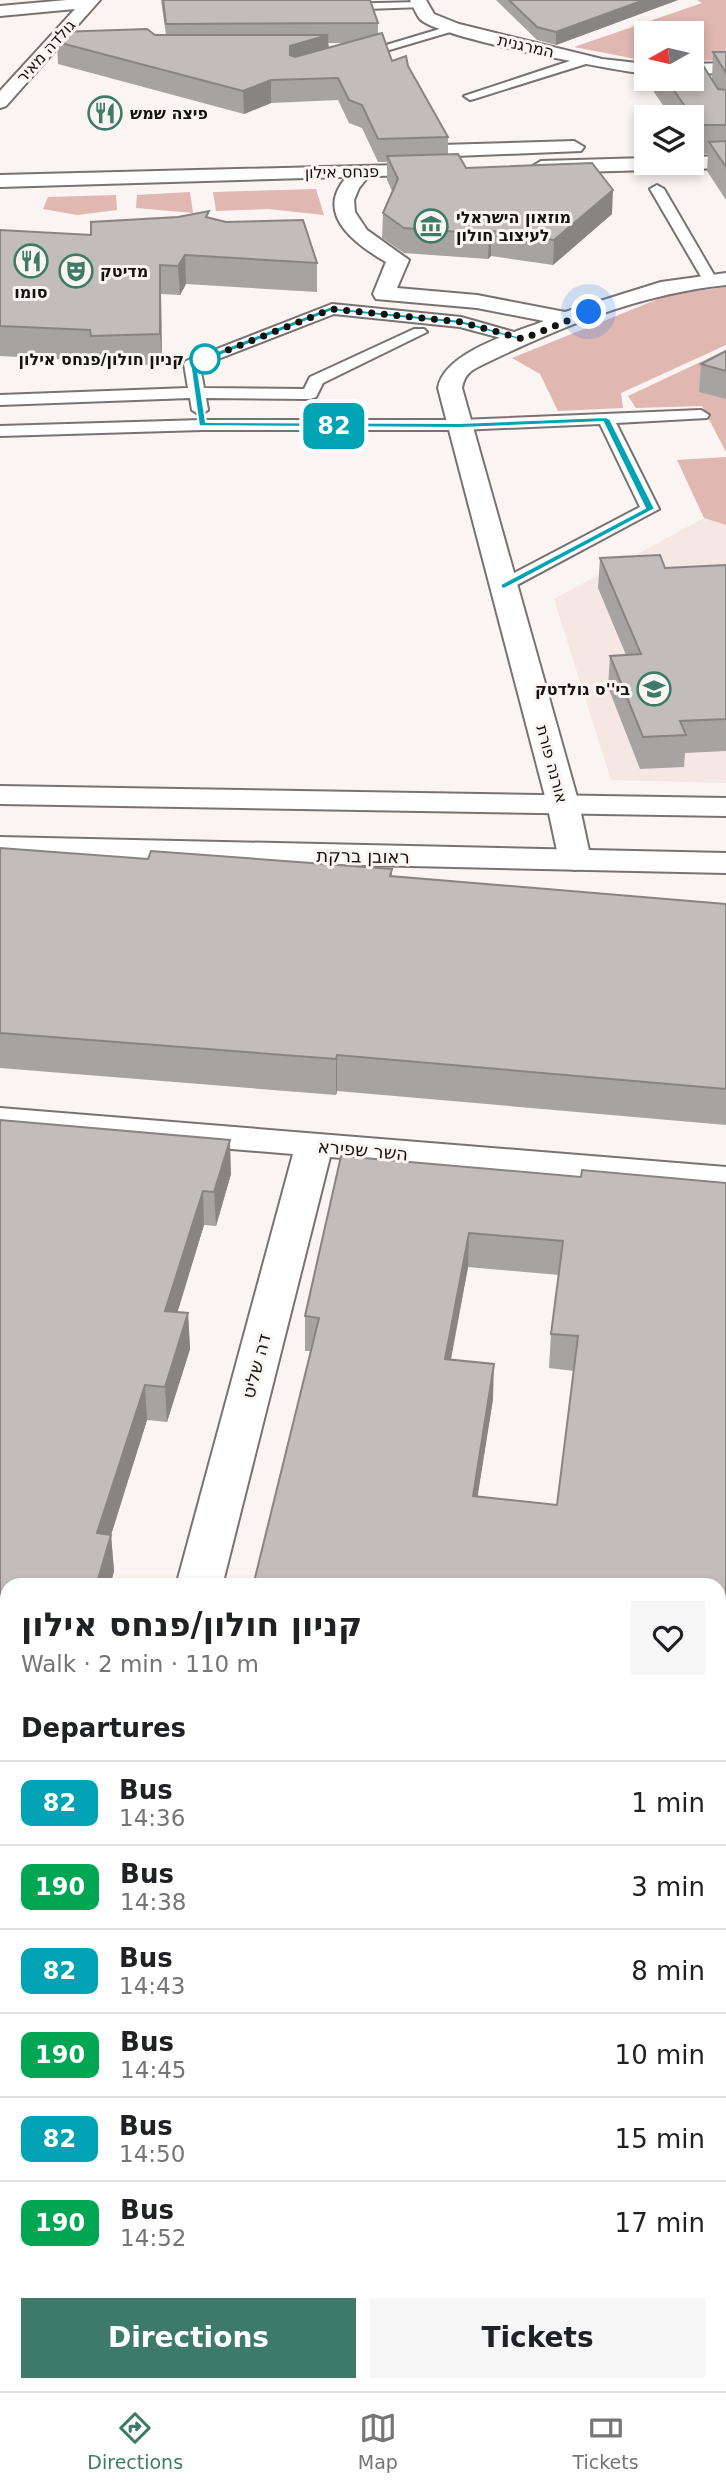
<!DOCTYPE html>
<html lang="en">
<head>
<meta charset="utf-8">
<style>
	:root { --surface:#fff; --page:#f6f6f6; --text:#202124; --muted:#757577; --line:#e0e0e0; --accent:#3d7b68 }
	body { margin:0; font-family:"DejaVu Sans",Heebo,sans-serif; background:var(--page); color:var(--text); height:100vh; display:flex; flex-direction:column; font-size:26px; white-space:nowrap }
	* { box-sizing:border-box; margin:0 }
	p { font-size:23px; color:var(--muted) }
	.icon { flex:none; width:38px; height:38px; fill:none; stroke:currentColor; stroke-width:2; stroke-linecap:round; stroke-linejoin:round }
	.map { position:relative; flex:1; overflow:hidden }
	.panel { position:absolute; left:0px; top:1578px; width:726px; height:814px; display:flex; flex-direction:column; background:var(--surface); border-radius:21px 21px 0 0; box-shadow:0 4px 10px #0003 }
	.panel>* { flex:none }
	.badge { padding:0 14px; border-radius:10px; font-size:24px; line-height:46px }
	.needle { width:46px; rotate:262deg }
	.buttons { position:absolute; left:634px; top:21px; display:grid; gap:14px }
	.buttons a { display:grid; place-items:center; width:70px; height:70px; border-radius:0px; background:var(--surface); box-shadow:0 4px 10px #0003; font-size:35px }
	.you { position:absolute; width:35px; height:35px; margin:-18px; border:5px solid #fff; border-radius:50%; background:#1a73e8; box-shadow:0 0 0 10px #1a73e833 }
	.map>.badge { position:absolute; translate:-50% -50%; box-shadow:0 0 0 4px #fff }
	h2 { padding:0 21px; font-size:26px; line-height:63px }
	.round { display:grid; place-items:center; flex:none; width:74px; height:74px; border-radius:0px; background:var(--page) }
	.summary { display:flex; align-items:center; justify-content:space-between; height:119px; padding:0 21px }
	h1 { font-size:33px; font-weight:700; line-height:52px }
	.button { display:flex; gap:14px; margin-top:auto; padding:14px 21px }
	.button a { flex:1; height:80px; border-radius:0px; background:var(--accent); color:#fff; font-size:28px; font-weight:700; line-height:80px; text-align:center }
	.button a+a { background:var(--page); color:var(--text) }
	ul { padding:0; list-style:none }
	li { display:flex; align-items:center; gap:21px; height:84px; padding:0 21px; border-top:2px solid var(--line) }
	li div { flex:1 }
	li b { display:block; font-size:26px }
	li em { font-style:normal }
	li .badge { min-width:77px; font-weight:700; text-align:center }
	.menu { display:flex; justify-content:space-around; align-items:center; height:98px; border-top:2px solid var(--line); background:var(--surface); font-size:19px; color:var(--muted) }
	.menu a { display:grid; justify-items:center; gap:4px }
	.menu .on { color:var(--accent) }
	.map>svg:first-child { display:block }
	.built { fill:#f5e7e4 }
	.green { fill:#e0b7b1 }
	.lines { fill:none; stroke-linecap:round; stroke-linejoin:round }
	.lane-casing { stroke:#787372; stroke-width:4 }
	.street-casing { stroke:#787372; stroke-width:4 }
	.secondary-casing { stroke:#787372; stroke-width:4 }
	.lane { fill:#fff; fill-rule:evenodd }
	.street { fill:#fff; fill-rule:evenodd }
	.secondary { fill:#fff; fill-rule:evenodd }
	.wall { fill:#a7a3a2; fill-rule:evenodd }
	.shaded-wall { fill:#888484 }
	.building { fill:#c2bdbc; stroke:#888484; stroke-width:2; fill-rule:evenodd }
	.line { fill:#00a3b4; stroke:#fff; stroke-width:2 }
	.walk { stroke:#151312; stroke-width:7; stroke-dasharray:0 12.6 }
	.stop-dot { fill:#fff; stroke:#00a3b4; stroke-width:3.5 }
	.labels { text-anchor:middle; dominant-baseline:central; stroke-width:6; stroke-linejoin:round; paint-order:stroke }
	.far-street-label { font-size:16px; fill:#151312; stroke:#faf4f3 }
	.far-poi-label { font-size:16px; font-weight:bold; fill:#151312; stroke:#faf4f3; text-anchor:start }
	.far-stop-label { font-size:16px; font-weight:bold; fill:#151312; stroke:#faf4f3; text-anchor:end }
	.street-label { font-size:18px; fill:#151312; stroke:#faf4f3 }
</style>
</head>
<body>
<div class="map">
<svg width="726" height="2391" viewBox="0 0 726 2391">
	<rect width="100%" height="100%" fill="#faf4f3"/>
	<!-- built -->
	<path class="built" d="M704,518L726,525V783L611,780L554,599Z"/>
	<!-- green -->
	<g class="green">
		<path d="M697,0H726V60L691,61V33H646V61L574,47L702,3Z"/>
		<path d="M316,189L324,215L268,209L216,211L213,192Z"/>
		<path d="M190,192L193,213L136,208L137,195Z"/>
		<path d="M116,195L117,210L77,215L43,209L48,197Z"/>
		<path d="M726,287V345L621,393L623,408L558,411L540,374L512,358L668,295Z"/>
		<path d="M726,350V452L702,406L636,408L628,396Z"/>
		<path d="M726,457V525L704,518L677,460Z"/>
	</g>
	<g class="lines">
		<defs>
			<g id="lane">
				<path d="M419,2L423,3V7L338,10L332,7L338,4Z"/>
				<path d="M453,25L459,28L457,30L352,61L346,57Z"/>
				<path d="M585,56L589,57V63L474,99L470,100L464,96Z"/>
				<path d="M657,185L664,189L717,280L715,283L710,284L703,280L650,189Z"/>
				<path d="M332,304L461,317L528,336L531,339L523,344L460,327L334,314L200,366L204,388L304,389L310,377L414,329H424L427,332L323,383L316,397L310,399L206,398L208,410L200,415L192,410L190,398L0,405V395L188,388L184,364L186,361Z"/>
				<path d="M701,410L709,415L707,418L616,423L659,509L504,592L497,590L495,586L497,582L640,507L600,424L460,430H202L0,436V426L202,420H460Z"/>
			</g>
			<g id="street">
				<path d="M410,0H426L434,14L459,24L602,59L646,64V74C612,70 438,38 420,19C416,14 413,6 410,0Z"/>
				<path d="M726,63V73L691,74V64Z"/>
				<path d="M362,166L372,172L359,188L354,200L355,212L367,230L409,260L397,288L477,295L565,312L661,282L726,273V285C639,294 560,327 482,365C471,370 464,375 462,388L579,804L591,860L586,867L575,870L564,867L559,860L547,804L438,388C444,352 514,333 544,321L477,308L376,299L373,294L386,262C360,247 317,218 342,183C347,176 353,168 362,166Z"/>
				<path d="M0,1108L726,1167V1189L330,1157L222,1586H176L293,1154L0,1130Z"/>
				<path d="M0,1706L7,1707V1743L0,1742Z"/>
				<rect x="719" y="1734" width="7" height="38"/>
			</g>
			<g id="secondary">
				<path d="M67,0H100L6,106L0,108V91L75,9L0,16V6Z"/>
				<path d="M574,141L584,147L581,151L406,158L396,152L406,146Z"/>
				<path d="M726,156V168L541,173L531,167L541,161L646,158V163H691V157Z"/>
				<path d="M439,164L449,170L446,174L0,187V175Z"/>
				<path d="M0,786L726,798V816L0,804Z"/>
				<path d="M0,837L726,853V873L0,857Z"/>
			</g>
		</defs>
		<!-- lane casing -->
		<use href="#lane" class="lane-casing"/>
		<!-- street casing -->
		<use href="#street" class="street-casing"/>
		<!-- secondary casing -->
		<use href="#secondary" class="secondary-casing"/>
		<!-- lane -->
		<use href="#lane" class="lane"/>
		<!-- street -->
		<use href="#street" class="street"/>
		<!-- secondary -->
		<use href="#secondary" class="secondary"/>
	</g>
	<!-- wall -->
	<g class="wall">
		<path d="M161,0H370L378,23V34L392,61L408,66L448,137V154L466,168L612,214L553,265L491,256L488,259L404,253L382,238L383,213L392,191L387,180V162H378L362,128L349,123L338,100L271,103L244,114L58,64L57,42L166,35ZM328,43H346L329,48Z"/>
		<path d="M496,0H678L556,45L537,40Z"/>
		<path d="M713,52H726V200L707,171L708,154H695L691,148V117H671L647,82V79H712Z"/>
		<path d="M209,218L317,263V292L186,284L180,295L161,294L162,364L93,367L91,361L0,356V230L91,235Z"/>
		<path d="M726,351V399L699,392L701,364Z"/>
		<path d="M600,558L665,568L726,565V751L685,753L684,767L640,769L608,687L610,656L626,655L598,588Z"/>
		<path d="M0,848L148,859L392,869V877L726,904V1125L337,1091L336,1095L0,1068Z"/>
		<path d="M0,1120L231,1174L216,1226L204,1225L177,1312L188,1313L190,1349L167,1422L147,1420L111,1535L114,1571L110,1586H7V1637L0,1636Z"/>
		<path d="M581,1177L726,1183V1685L725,1697L719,1696V1586H253L311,1351H305V1316ZM468,1267L559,1275L551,1334L549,1368L574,1371L557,1505L477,1497L493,1399L451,1360Z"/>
		<path d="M0,1740H7V2002L0,2001Z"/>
		<path d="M719,1796L726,1797V2065H719Z"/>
		<path d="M0,2065L7,2066V2326L0,2325Z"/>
		<path d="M298,2385H719L726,2391H397L366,2386L365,2391H332Z"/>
	</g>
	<!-- shaded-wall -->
	<g class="shaded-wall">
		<path d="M644,0H678L556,45V32Z"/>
		<path d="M328,35L329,57L290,68V46Z"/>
		<path d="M271,80V103L244,114L243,91Z"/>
		<path d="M613,190L612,214L553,265L554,240Z"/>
		<path d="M491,231V256L488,259L489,234Z"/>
		<path d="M185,255L186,284L180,295L178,266Z"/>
		<path d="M160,265L161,294L162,364L160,334Z"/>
		<path d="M337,1055V1091L336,1095V1059Z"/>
		<path d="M230,1140L231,1174L216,1226L214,1192Z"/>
		<path d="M203,1191L204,1225L167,1347L165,1311Z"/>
		<path d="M469,1233L468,1267L444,1394L445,1359Z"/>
		<path d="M188,1313L190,1349L167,1422L165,1387Z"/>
		<path d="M494,1364L493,1399L472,1532L473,1496Z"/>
		<path d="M145,1385L147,1420L100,1570L97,1533Z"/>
		<path d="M111,1535L114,1571L110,1586H96Z"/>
	</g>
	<!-- building -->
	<g class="building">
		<path d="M163,0H370L378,23L166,24Z"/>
		<path d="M509,0H644L556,32L537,27Z"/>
		<path d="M147,29L155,35H328L290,46V55L295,57L382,33L392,61L406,56L408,66L448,137L378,139L362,105L349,100L338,78L271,80L243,91L57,42L58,32Z"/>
		<path d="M713,52H726V73Z"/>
		<path d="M691,53H695L718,89L726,90V125H698L666,79H691Z"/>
		<path d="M726,141V167L709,142Z"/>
		<path d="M458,154L466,168L592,163L613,190L554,240L491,231L489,234L404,228L383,213L398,179L387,156Z"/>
		<path d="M209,211L206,217L226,222L303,220L317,263L185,255L178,266L160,265V334L91,336L90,330L0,326V230L91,235V222L178,217Z"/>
		<path d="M726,351V371L701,364Z"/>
		<path d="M660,555L665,568L726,565V719L680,721L686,735L643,737L610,656L641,654L600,558Z"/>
		<path d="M0,848L148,859L151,851L392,869L390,876L726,904V1089L337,1055L336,1059L0,1033Z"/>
		<path d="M0,1120L230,1140L214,1192L203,1191L165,1311L188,1313L165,1387L145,1385L97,1533L111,1535L96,1586H7V1600H0Z"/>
		<path d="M341,1156L581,1177L582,1170L726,1183V1660H719V1586H253L319,1318L305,1316ZM469,1233L563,1241L551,1334L578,1336L557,1505L473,1496L494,1364L445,1359Z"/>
		<path d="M0,1740H7V1963L0,1962Z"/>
		<path d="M719,1796L726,1797V2025H719Z"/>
		<path d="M0,2065L7,2066V2288L0,2287Z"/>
		<path d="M719,2127L726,2128V2391H691L656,2385H719Z"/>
	</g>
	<!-- line -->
	<path class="line" d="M329,307L461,320L527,339L523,341L460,324L332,311L197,365L206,422L460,423L606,417L610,419L655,509L504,589L501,588V584L645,508L603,422L460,428L199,426L190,362Z"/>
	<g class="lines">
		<!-- walk -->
		<path class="walk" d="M205,359L332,309L461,322L523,339L589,312"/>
	</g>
	<!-- icons -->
	<defs>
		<symbol id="restaurant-ring" viewBox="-11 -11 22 22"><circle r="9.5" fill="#faf4f3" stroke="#3d7b68" stroke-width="1.5"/><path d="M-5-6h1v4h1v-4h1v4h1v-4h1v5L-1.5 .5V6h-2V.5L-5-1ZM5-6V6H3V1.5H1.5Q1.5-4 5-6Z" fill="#3d7b68"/></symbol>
		<symbol id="museum-ring" viewBox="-11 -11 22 22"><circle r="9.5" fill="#faf4f3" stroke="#3d7b68" stroke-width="1.5"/><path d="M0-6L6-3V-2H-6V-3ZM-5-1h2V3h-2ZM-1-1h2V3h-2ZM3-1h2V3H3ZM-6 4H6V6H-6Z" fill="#3d7b68"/></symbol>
		<symbol id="theatre-ring" viewBox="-11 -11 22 22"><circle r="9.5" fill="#faf4f3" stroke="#3d7b68" stroke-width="1.5"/><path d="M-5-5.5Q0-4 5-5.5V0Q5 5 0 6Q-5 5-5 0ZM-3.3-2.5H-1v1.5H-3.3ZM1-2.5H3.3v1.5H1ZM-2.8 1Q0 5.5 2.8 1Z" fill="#3d7b68"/></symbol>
		<symbol id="school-ring" viewBox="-11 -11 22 22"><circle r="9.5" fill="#faf4f3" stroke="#3d7b68" stroke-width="1.5"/><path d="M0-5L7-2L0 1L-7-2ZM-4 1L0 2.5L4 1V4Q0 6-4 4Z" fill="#3d7b68"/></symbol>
	</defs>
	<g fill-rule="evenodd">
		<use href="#restaurant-ring" x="86" y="94" width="38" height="38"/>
		<use href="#museum-ring" x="412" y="207" width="38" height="38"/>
		<use href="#restaurant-ring" x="12" y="242" width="38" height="38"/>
		<use href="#theatre-ring" x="57" y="252" width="38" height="38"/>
		<use href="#school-ring" x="635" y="670" width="38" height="38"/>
	</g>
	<!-- markers -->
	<circle class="stop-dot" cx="205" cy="359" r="14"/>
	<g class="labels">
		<!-- far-street labels -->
		<g class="far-street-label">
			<text transform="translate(526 46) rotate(13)">המרגנית</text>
			<text transform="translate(46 51) rotate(-48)">גולדה מאיר</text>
			<text transform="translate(342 172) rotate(-1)">פנחס אילון</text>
			<text transform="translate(552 764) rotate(75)">אורנה פורת</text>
		</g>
		<!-- far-poi labels -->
		<g class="far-poi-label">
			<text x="130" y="113">פיצה שמש</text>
			<text x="456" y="217">מוזאון הישראלי<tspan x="456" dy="18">לעיצוב חולון</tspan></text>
			<text x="100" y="271">מדיטק</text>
			<text x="31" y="292" text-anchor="middle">סומו</text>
			<text x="630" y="689" text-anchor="end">בי''ס גולדטק</text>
		</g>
		<!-- far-stop labels -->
		<g class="far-stop-label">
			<text x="184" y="359">קניון חולון/פנחס אילון</text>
		</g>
		<!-- street labels -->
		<g class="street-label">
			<text transform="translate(363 856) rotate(1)">ראובן ברקת</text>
			<text transform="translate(363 1150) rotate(5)">השר שפירא</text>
			<text transform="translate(256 1366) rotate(-75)">דה שליט</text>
		</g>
	</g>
</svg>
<div class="buttons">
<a><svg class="needle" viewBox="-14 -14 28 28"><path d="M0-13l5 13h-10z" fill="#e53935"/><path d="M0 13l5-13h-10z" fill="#757577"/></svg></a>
<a><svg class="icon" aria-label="layers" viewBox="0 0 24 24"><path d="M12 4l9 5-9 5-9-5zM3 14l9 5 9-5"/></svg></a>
</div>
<div class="you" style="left:589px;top:312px"></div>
<b class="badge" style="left:334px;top:426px;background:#00a3b4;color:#fff">82</b>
<section class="panel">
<div class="summary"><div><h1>קניון חולון/פנחס אילון</h1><p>Walk · 2 min · 110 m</p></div><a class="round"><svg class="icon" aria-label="heart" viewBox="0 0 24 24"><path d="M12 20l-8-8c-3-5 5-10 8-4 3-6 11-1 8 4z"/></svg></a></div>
<h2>Departures</h2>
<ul>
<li><span class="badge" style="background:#00a3b4;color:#fff">82</span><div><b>Bus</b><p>14:36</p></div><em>1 min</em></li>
<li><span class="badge" style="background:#00a651;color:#fff">190</span><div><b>Bus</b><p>14:38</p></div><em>3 min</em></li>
<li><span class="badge" style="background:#00a3b4;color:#fff">82</span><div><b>Bus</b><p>14:43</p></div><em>8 min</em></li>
<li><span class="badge" style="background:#00a651;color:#fff">190</span><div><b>Bus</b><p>14:45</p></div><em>10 min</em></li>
<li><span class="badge" style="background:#00a3b4;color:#fff">82</span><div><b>Bus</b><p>14:50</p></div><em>15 min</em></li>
<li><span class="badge" style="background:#00a651;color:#fff">190</span><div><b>Bus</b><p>14:52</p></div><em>17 min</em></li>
</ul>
<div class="button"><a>Directions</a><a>Tickets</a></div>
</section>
</div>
<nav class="menu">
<a class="on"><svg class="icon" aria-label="directions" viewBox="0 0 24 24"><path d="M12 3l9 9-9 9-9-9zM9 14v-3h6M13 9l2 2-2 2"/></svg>Directions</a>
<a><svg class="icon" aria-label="map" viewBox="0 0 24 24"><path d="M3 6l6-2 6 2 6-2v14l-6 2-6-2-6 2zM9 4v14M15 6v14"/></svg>Map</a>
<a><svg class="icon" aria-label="tickets" viewBox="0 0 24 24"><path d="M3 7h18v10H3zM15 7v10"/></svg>Tickets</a>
</nav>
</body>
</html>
